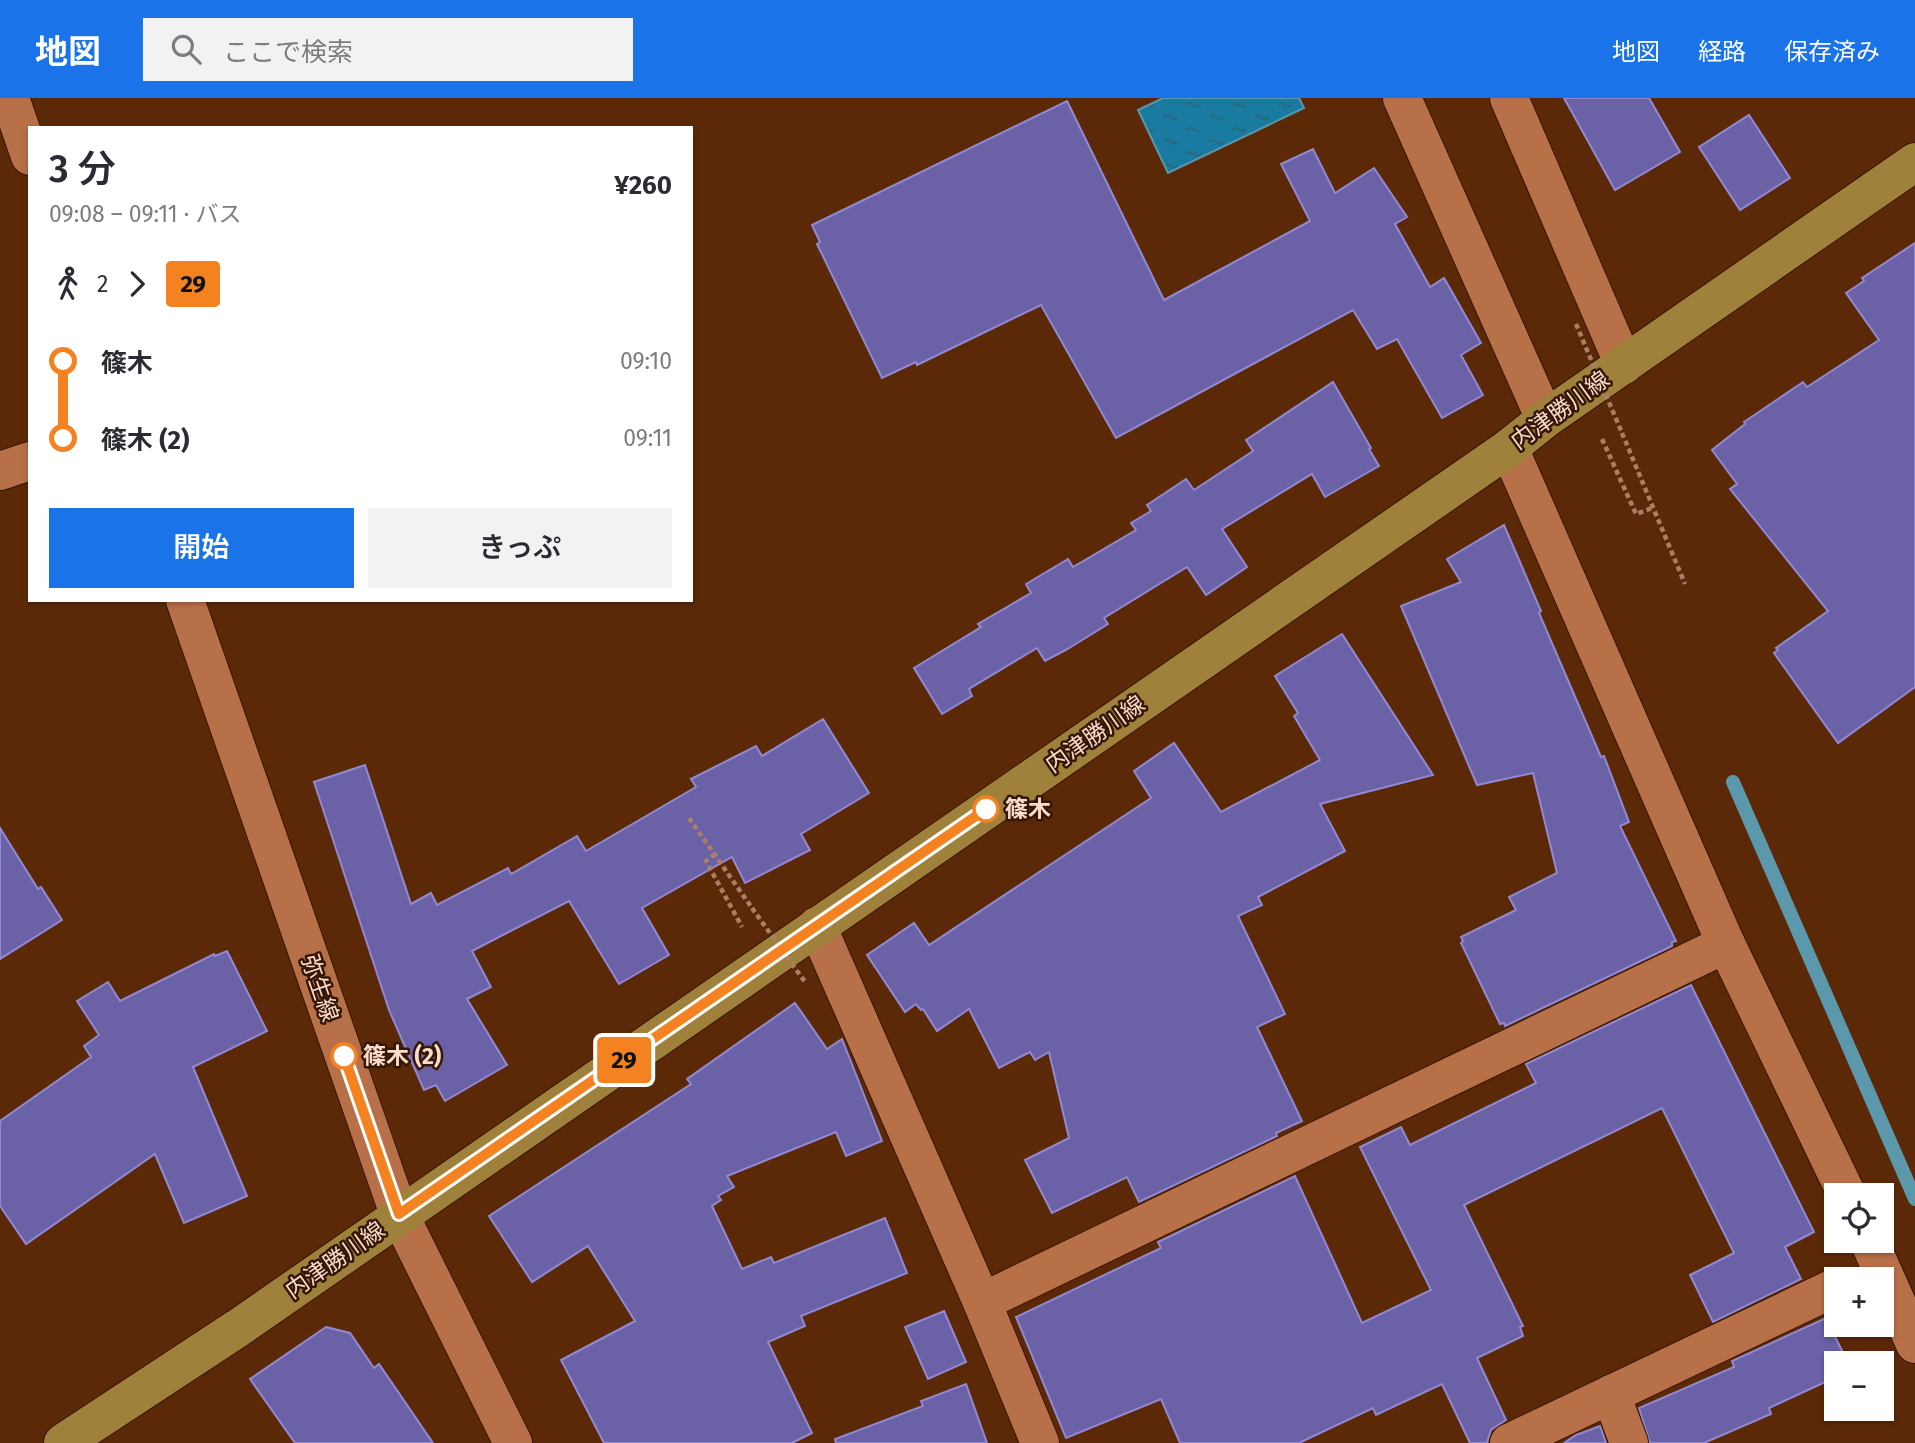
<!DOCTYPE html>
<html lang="ja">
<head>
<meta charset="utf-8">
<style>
	:root { --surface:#fff; --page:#f2f2f3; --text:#2b2b33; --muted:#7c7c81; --accent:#1a73e8 }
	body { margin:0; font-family:"Fira Sans","Noto Sans JP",sans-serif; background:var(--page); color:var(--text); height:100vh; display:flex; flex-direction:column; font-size:26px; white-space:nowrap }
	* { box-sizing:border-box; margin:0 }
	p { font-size:23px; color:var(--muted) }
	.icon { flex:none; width:38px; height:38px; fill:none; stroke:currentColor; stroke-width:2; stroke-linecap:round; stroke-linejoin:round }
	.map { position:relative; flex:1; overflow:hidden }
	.panel { position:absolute; left:28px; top:28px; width:665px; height:476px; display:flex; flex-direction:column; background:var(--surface); border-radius:0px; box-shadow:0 2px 5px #0004 }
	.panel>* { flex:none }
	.badge { padding:0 14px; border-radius:5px; font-size:24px; line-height:46px }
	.tools { position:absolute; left:1824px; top:1085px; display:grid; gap:14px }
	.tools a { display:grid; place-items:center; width:70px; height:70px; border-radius:0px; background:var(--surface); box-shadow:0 2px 5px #0004; font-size:35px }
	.map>.badge { position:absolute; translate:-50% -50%; box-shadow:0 0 0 4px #fff }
	.legs { display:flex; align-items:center; gap:10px; height:77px; padding:0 21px; font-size:23px }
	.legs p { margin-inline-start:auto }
	.head { display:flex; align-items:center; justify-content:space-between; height:119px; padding:0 21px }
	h1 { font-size:38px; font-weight:600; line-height:52px }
	.button { display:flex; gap:14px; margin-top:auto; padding:14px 21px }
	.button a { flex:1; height:80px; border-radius:0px; background:var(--accent); color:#fff; font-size:28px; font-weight:600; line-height:80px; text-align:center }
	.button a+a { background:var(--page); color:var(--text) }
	ul { padding:0 21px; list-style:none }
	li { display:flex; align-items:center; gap:24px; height:77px; font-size:26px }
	li i { display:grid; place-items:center; width:10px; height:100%; margin:0 9px; background:currentColor }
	li i::after { content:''; width:18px; height:18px; margin:-9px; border:5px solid; border-radius:50%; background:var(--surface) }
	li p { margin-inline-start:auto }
	li:first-child i { background:linear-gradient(#0000 50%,currentColor 0) }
	li:last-child i { background:linear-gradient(currentColor 50%,#0000 0) }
	header { display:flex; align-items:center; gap:42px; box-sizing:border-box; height:98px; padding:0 35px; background:var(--accent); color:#fff }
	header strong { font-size:33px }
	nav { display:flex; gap:38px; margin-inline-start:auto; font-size:24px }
	.search { width:490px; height:63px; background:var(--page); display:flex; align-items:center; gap:18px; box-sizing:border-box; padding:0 24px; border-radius:0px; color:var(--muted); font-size:26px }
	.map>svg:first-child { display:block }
	.water { fill:url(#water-ripples); stroke:#5c98ac; stroke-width:2 }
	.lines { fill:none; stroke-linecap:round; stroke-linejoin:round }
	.stream { stroke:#5c98ac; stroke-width:14 }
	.building { fill:#6b61a6; stroke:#9189d2; stroke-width:2 }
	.minor-casing { stroke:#371501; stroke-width:40 }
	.major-casing { stroke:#371501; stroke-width:40 }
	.path { stroke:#a98067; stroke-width:4.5; stroke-dasharray:5 3.5; stroke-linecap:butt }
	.minor { stroke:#b87049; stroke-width:38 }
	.major { stroke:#9f813b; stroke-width:38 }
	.path-bridge { stroke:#a98067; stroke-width:4.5; stroke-dasharray:5 3.5; stroke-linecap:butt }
	.line-1-casing { stroke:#fff; stroke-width:16 }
	.line-1 { stroke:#f58220; stroke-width:10 }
	.stop-1-dot { fill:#fff; stroke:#f58220; stroke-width:3.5 }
	.labels { text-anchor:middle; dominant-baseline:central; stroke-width:5; stroke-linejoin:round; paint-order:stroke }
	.street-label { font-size:23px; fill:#fadac9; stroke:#341707 }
	.stop-label { font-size:23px; font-weight:bold; fill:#fadac9; stroke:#341707; text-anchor:start }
</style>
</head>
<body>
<header>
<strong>地図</strong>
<div class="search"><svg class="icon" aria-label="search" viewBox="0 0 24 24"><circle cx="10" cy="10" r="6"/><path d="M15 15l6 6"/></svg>ここで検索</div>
<nav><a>地図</a><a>経路</a><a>保存済み</a></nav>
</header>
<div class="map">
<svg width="1915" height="1345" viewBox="0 0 1915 1345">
	<defs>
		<pattern id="water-ripples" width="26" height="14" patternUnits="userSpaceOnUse" patternTransform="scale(1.75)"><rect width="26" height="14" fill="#197b9f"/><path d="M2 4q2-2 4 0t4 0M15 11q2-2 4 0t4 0" fill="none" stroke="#2d6477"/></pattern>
	</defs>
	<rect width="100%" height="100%" fill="#5b2908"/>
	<!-- water -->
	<path class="water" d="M1163,0H1299L1304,10L1168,75L1138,12Z"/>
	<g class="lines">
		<!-- stream -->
		<path class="stream" d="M1733,684L1915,1101"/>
	</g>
	<!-- building -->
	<g class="building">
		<path d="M1564,0H1649L1680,54L1615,92Z"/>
		<path d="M1067,3L1164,202L1310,123L1281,66L1313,51L1335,95L1374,70L1407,119L1395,126L1430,189L1444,180L1481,245L1461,257L1483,297L1442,320L1397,241L1377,251L1353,212L1116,340L1041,207L917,267L916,264L882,280L817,146L820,144L812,127Z"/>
		<path d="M1749,17L1790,80L1740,112L1699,49Z"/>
		<path d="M1915,145V589L1838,645L1774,555L1778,552L1776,550L1828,513L1730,391L1737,386L1712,352L1745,326L1744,324L1803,284L1807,289L1879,242L1846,195L1864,183L1862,180Z"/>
		<path d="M1333,284L1371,350L1369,351L1379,368L1325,399L1312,376L1222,431L1247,469L1206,497L1187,469L1104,520L1108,526L1066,552L1045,563L1037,550L969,591L972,598L942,616L914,570L981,529L978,526L1031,495L1026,486L1068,461L1073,469L1136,432L1131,425L1151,413L1147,407L1186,381L1194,392L1253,353L1246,342Z"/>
		<path d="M1504,427L1541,513L1539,515L1601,659L1604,658L1629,724L1620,728L1676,843L1672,844V848L1505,928L1504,925L1500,926L1461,845L1463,843L1461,839L1516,812L1509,799L1557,775L1533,675L1477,687L1401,508L1461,484L1447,461Z"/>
		<path d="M1342,536L1433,677L1320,706L1345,753L1258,799L1262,807L1238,818L1285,916L1257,929L1302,1023L1276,1035L1277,1038L1139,1104L1127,1079L1052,1115L1025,1062L1069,1040L1049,954L1035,962L1030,954L999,970L969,911L937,933L923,911L921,912L916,906L905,914L867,857L914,825L929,847L1151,700L1134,673L1174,645L1221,714L1320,662L1294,618L1298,615L1275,578Z"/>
		<path d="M823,621L869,695L801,736L810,752L745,785L732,759L642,810L669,857L619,886L569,803L472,853L491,889L467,901L507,967L445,1003L436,987L424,992L389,912L314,684L365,667L411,806L431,795L437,807L508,770L511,776L577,738L586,753L696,689L691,681L756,648L762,658Z"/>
		<path d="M0,730L38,791L41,789L62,822L0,861Z"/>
		<path d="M227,853L267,933L193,969L247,1098L184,1125L155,1056L26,1146L0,1108V1023L91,959L84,948L99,937L77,903L108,884L120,903L214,856L215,858Z"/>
		<path d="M1691,887L1814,1134L1785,1149L1801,1181L1713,1224L1690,1177L1734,1155L1662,1010L1464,1107L1523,1228L1520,1229L1523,1238L1477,1260L1506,1322L1491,1332L1487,1345H1470L1442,1286L1376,1317L1373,1310L1299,1345H1180L1161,1301L1066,1340L1016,1219L1161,1150L1158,1144L1295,1078L1362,1225L1431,1192L1360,1049L1401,1029L1410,1047L1536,985L1526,966Z"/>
		<path d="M795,905L827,951L842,941L882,1043L846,1058L836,1034L727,1078L734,1089L718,1098L721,1102L712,1108L742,1171L771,1159L774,1165L885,1120L907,1175L801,1218L805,1228L768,1244L812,1335L792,1345H604L561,1262L635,1223L588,1148L532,1184L489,1118L691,986L687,981Z"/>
		<path d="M944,1213L966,1264L928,1281L905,1229Z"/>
		<path d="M1826,1220L1848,1265H1836V1279L1769,1310L1771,1316L1704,1345H1650L1639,1310L1734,1269L1732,1263Z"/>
		<path d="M326,1229L350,1235L374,1270L379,1266L433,1345H295L250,1281Z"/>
		<path d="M966,1286L987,1345H836L835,1341L923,1308L921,1303Z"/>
		<path d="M1600,1328L1606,1345H1564L1576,1337Z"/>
	</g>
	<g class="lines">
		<defs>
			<g id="minor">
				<path d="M10,0L30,58"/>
				<path d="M1402,0L1545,321"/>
				<path d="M1509,0L1624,267"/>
				<path d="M1509,350L1726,846L1847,1097"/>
				<path d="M0,373L30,363"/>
				<path d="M185,502L399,1116L513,1345"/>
				<path d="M817,828L982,1204L1040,1345"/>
				<path d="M1869,1143L1915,1246"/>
				<path d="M982,1204L1726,846"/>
				<path d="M1611,1296L1629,1345"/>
				<path d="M1509,1345L1836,1189"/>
			</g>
			<path id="major" d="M63,1345L238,1230L1509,350L1545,321L1915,64"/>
		</defs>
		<!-- minor casing -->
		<use href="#minor" class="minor-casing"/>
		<!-- major casing -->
		<use href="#major" class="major-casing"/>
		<!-- path -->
		<g class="path">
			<path d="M1622,335L1685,486"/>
			<path d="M1602,341L1636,416L1652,410"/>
			<path d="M689,720L752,810"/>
			<path d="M715,756L706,763L742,829"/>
		</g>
		<!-- minor -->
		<use href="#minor" class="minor"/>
		<!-- major -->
		<use href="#major" class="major"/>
		<!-- path-bridge -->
		<g class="path-bridge">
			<path d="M1576,226L1622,335"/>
			<path d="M752,810L805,884"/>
		</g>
	</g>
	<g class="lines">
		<defs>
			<path id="line-1" d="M344,958L399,1116L986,711"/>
		</defs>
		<!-- line-1 casing -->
		<use href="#line-1" class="line-1-casing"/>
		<!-- line-1 -->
		<use href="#line-1" class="line-1"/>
	</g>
	<!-- markers -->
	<g class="stop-1-dot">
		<circle cx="986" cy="711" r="12"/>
		<circle cx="344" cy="958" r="12"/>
	</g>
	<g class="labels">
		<!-- street labels -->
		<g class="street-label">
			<text transform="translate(1560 312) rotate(-36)">内津勝川線</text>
			<text transform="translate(1095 636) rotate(-35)">内津勝川線</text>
			<text transform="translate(320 890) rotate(71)">弥生線</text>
			<text transform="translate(335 1162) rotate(-35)">内津勝川線</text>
		</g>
		<!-- stop labels -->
		<g class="stop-label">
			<text x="1005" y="711">篠木</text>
			<text x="363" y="958">篠木 (2)</text>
		</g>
	</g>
</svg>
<div class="tools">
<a><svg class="icon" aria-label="locate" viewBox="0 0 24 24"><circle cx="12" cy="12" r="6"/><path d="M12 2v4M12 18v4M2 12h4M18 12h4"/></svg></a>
<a>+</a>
<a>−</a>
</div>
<b class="badge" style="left:624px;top:962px;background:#f58220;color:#111">29</b>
<section class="panel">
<div class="head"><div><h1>3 分</h1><p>09:08 – 09:11 · バス</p></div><b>¥260</b></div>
<div class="legs"><svg class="icon" aria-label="walk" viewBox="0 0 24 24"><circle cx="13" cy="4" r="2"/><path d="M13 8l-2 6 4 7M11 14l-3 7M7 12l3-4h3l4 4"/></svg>2<svg class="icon" aria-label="forward" viewBox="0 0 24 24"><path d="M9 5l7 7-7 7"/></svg><b class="badge" style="background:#f58220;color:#111">29</b></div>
<ul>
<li><i style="color:#f58220"></i><b>篠木</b><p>09:10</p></li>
<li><i style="color:#f58220"></i><b>篠木 (2)</b><p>09:11</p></li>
</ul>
<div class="button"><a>開始</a><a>きっぷ</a></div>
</section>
</div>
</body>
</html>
